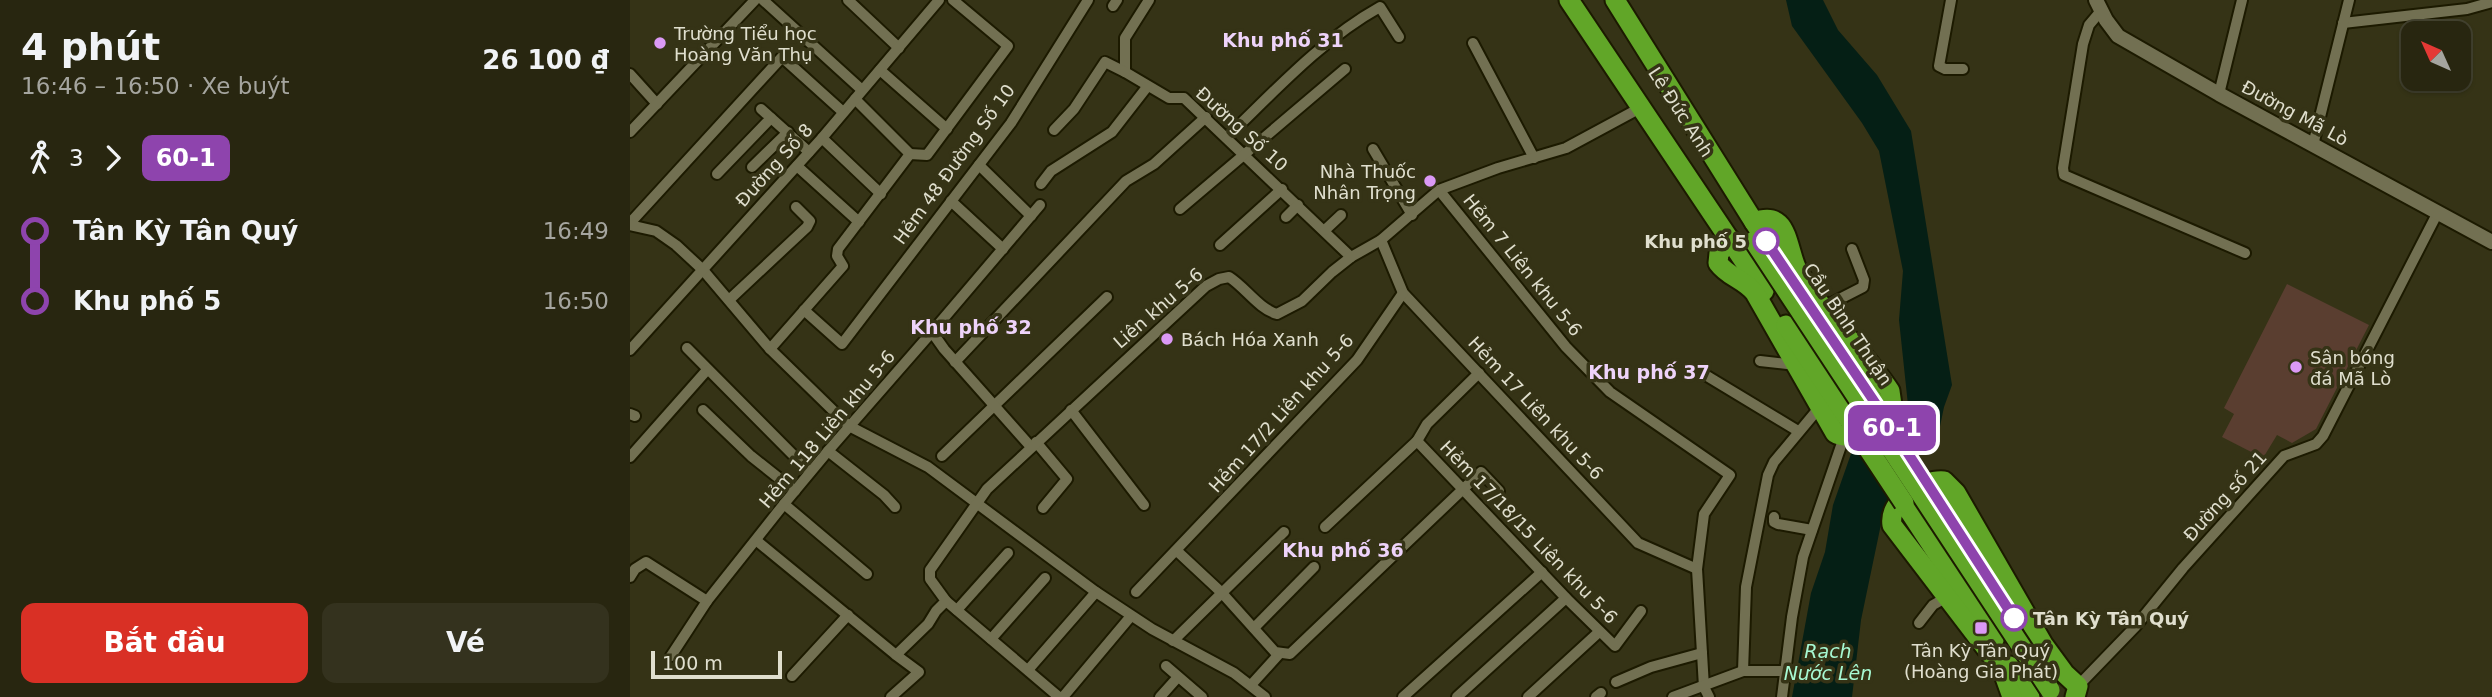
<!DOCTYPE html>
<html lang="vi">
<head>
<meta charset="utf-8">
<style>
	:root { --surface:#282610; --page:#34321e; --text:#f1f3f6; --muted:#a5a59f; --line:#444330; --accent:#d93025 }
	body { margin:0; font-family:"DejaVu Sans",sans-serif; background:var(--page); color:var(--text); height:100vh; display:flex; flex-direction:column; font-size:26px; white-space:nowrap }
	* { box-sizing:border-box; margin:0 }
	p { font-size:23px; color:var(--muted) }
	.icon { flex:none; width:38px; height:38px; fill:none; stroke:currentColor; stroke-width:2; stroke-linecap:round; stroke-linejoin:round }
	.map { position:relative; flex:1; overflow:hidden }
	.details { display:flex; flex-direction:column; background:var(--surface); width:630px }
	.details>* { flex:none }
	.badge { padding:0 14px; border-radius:10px; font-size:24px; line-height:46px }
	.needle { width:46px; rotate:315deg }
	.fabs { position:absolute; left:1771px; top:21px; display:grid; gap:14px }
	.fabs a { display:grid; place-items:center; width:70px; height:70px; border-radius:14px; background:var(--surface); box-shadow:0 2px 5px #0004,0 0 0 2px var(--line); font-size:35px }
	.scale { position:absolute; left:21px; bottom:18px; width:131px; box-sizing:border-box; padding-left:7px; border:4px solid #e0dfce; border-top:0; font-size:19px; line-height:24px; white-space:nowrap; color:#e0dfce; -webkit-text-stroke:5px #353316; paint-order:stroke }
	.map>.badge { position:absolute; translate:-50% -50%; box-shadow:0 0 0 4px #fff }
	.legs { display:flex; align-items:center; gap:10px; height:77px; padding:0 21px; font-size:23px }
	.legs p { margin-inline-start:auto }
	.summary { display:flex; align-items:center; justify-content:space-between; height:119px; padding:0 21px }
	h1 { font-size:38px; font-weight:800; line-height:52px }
	.primary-button { display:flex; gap:14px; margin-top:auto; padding:14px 21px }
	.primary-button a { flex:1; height:80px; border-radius:14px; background:var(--accent); color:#fff; font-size:28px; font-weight:800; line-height:80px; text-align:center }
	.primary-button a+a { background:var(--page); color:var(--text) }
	ul { padding:0 21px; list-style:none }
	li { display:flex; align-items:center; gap:24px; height:70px; font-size:26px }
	li i { display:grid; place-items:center; width:10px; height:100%; margin:0 9px; background:currentColor }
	li i::after { content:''; width:18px; height:18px; margin:-9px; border:5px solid; border-radius:50%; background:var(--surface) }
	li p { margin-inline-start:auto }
	li:first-child i { background:linear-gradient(#0000 50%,currentColor 0) }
	li:last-child i { background:linear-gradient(currentColor 50%,#0000 0) }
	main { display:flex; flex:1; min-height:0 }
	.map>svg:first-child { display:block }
	.green { fill:#5a3e30 }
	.water { fill:#051f15 }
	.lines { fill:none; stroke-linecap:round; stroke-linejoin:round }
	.street-casing { stroke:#1c1a00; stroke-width:14 }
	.secondary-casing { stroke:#1c1a00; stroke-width:18 }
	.highway-casing { stroke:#1c1a00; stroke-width:23 }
	.street { stroke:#727052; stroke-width:10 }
	.secondary { stroke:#727052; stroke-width:14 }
	.highway { stroke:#61a628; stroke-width:19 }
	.highway-bridge-casing { stroke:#1c1a00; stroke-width:23; stroke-linecap:butt }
	.highway-bridge { stroke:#61a628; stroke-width:19 }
	.line-1-casing { stroke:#fff; stroke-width:16 }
	.line-1 { stroke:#8e44ad; stroke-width:10 }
	.poi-dot { fill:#db99f5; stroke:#353316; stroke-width:2.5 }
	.stop-1-dot { fill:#fff; stroke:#8e44ad; stroke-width:3.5 }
	.labels { text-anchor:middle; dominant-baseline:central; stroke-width:7; stroke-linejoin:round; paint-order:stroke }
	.poi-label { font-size:18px; fill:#e0dfce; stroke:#353316; text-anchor:start }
	.street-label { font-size:18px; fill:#e0dfce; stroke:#353316 }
	.stop-label { font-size:18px; font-weight:bold; fill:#e0dfce; stroke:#353316; text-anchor:end }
	.neighbourhood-label { font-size:19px; font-weight:bold; fill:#eed3fa; stroke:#353316 }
	.water-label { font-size:19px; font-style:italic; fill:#a7f9d3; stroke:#353316 }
</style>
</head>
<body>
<main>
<section class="details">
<div class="summary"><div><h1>4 phút</h1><p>16:46 – 16:50 · Xe buýt</p></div><b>26 100 ₫</b></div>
<div class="legs"><svg class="icon" aria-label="walk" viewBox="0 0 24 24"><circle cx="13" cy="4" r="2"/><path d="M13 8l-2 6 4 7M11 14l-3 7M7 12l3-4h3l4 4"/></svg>3<svg class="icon" aria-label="forward" viewBox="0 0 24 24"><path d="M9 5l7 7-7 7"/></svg><b class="badge" style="background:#8e44ad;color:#fff">60-1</b></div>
<ul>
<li><i style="color:#8e44ad"></i><b>Tân Kỳ Tân Quý</b><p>16:49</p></li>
<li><i style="color:#8e44ad"></i><b>Khu phố 5</b><p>16:50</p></li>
</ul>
<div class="primary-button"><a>Bắt đầu</a><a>Vé</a></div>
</section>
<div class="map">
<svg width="1862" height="697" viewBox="0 0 1862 697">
	<rect width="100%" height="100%" fill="#353316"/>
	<!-- green -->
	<path class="green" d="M1657,284L1739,325L1686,429L1662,443L1647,435L1633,458L1592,437L1604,414L1594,408Z"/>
	<!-- water -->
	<path class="water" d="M1156,0H1193L1208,30L1247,75L1281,131L1322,385L1314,407L1307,441L1287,456L1255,505L1231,620L1222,697H1162L1181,593L1195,552L1203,505L1222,451L1262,431L1271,422L1278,405L1269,320L1273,271L1249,151L1232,123L1162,26Z"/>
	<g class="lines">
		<defs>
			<g id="street">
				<path d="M133,0L232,90"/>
				<path d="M218,0L269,48"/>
				<path d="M519,0L495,38V72L539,98H554L721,257"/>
				<path d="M1321,0L1309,66L1315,69H1333"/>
				<path d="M483,6L487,0"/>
				<path d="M1470,12L1459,25L1453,44L1433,168L1434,175L1615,253"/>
				<path d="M1713,23L1837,9L1862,2"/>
				<path d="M843,43L904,158"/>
				<path d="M250,70L317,129"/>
				<path d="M0,74L27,104"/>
				<path d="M1589,94L1612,0"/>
				<path d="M225,99L280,154"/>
				<path d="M131,109L179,152"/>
				<path d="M424,130L444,109L475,62L495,72"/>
				<path d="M0,132L125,0"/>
				<path d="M597,137C645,91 691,40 750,7L769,37"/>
				<path d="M192,138L251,194"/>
				<path d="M1683,145L1719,0"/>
				<path d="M743,149L782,215"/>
				<path d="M349,165L401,216"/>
				<path d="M167,166L229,222"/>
				<path d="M122,167L158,132"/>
				<path d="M87,174L141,118"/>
				<path d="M411,184L421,171L482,132L517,87"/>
				<path d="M809,190L936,347L980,392L1100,475L1074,514L1067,569L1074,687L1079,697"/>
				<path d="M321,201L373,249"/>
				<path d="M550,209L715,69"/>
				<path d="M656,217L668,205"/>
				<path d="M0,223L152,57L213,112"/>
				<path d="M0,225L26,231L46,245L73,270L140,349L219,426L298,467L466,592L522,629L604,673L635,697"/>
				<path d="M695,230L711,215"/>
				<path d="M751,240L773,293L1008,543L1067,569"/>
				<path d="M590,245L652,189"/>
				<path d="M99,300L177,227L180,221L166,207"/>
				<path d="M1194,307L1233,287L1234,280L1222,249"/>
				<path d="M174,310L212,344L381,123L458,0"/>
				<path d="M302,332L410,205"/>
				<path d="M57,348L180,472"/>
				<path d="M140,349L213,266L207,256L208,249L280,154L297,155L378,46L323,0"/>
				<path d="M0,350L192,138L309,0"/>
				<path d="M1130,361L1166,365"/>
				<path d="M325,362L496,181L524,164L576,117"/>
				<path d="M1077,376L1168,431"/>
				<path d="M73,410L121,456L165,491"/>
				<path d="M441,410L514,505"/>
				<path d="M0,414L5,416"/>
				<path d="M787,441L936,598L985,646L1011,611"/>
				<path d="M406,442L437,479L413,508"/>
				<path d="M198,451L254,495L265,507"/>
				<path d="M312,456L477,297"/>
				<path d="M0,457L77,370"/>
				<path d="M154,504L237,574"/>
				<path d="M1144,517V522L1148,524L1182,530"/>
				<path d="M695,527L787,441L797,424L849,373"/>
				<path d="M127,541L266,655"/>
				<path d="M547,551L592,593L645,652L660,654L851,472L869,491"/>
				<path d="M0,577L5,569L16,562L77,601"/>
				<path d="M506,592L727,360L773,293"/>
				<path d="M316,601L429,697"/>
				<path d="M327,610L378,553"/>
				<path d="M1289,623L1303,605L1317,597"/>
				<path d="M624,628L684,567"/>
				<path d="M361,639L415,578"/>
				<path d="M543,641L654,532"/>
				<path d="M41,656L77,601L154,504L198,451L302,332L314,349L401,447"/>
				<path d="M536,666L572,697"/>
				<path d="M398,670L466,592"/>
				<path d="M1113,671L1116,587L1138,475L1144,462L1189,408"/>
				<path d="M162,676L218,615"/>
				<path d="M986,682L1021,667L1072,653"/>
				<path d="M621,685L650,653"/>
				<path d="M1448,686L1505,627L1553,568L1654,456L1686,444L1693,436L1808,212"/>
				<path d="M261,697L289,672L266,655L298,624L306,611L316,601L300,579V570L357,489L576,286L589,279L599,277C615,287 629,309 647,314L672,301L702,272L721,257L751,240L809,190L868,168L936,148L1012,107"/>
				<path d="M433,697L501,616"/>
				<path d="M530,697L548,677"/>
				<path d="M773,697L912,572"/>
				<path d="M827,697L936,598"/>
				<path d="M898,697L969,632"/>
				<path d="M966,697L971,693"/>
				<path d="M1043,697L1113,671H1155"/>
				<path d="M1152,697L1162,617L1173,557L1214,437"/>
			</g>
			<path id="secondary" d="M1466,0L1476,20L1488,36L1589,94L1862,242"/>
			<g id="highway">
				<path d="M939,0L1134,291"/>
				<path d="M985,0L1124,222L1160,276"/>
				<path d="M1101,240L1089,253L1088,263C1098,277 1114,279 1125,293L1205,433C1222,444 1255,422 1262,405L1260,391C1232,349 1192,314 1167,269C1161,258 1158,232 1149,224C1142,217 1132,219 1124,222"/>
				<path d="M1156,325L1227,432"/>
				<path d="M1194,327L1252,413"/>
				<path d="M1300,486L1378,609"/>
				<path d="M1274,503L1364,640"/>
				<path d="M1380,666L1400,697"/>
				<path d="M1382,697L1372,669L1262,525C1258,501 1292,479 1314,481L1326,493L1413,644L1435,674L1448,686L1445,697"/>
			</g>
		</defs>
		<!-- street casing -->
		<use href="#street" class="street-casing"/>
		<!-- secondary casing -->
		<use href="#secondary" class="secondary-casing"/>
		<!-- highway casing -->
		<use href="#highway" class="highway-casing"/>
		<!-- street -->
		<use href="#street" class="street"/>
		<!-- secondary -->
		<use href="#secondary" class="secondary"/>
		<!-- highway -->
		<use href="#highway" class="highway"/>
		<defs>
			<g id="highway-bridge">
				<path d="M1124,241L1420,690"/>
				<path d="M1227,432L1274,503"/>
			</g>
		</defs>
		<!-- highway-bridge casing -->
		<use href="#highway-bridge" class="highway-bridge-casing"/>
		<!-- highway-bridge -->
		<use href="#highway-bridge" class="highway-bridge"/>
	</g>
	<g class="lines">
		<defs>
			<path id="line-1" d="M1136,241L1252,413L1384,618"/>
		</defs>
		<!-- line-1 casing -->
		<use href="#line-1" class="line-1-casing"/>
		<!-- line-1 -->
		<use href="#line-1" class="line-1"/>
	</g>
	<!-- markers -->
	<g class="poi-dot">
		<circle cx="30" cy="43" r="7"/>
		<circle cx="800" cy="181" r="7"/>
		<circle cx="537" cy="339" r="7"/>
		<circle cx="1666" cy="367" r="7"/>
		<rect x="1344" y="621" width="14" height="14" rx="3.5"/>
	</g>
	<g class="stop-1-dot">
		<circle cx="1136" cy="241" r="12"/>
		<circle cx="1384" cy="618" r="12"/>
	</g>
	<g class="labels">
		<!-- poi labels -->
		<g class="poi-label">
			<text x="44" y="33">Trường Tiểu học<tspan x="44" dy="21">Hoàng Văn Thụ</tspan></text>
			<text x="786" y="171" text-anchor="end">Nhà Thuốc<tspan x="786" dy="21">Nhân Trọng</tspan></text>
			<text x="551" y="339">Bách Hóa Xanh</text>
			<text x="1680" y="357">Sân bóng<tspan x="1680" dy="21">đá Mã Lò</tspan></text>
			<text x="1351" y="650" text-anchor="middle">Tân Kỳ Tân Quý<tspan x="1351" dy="21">(Hoàng Gia Phát)</tspan></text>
		</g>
		<!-- street labels -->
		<g class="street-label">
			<text transform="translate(1051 112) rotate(57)">Lê Đức Anh</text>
			<text transform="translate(1665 113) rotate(28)">Đường Mã Lò</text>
			<text transform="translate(612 129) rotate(42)">Đường Số 10</text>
			<text transform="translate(324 164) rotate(-54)">Hẻm 48 Đường Số 10</text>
			<text transform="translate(144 165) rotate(-48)">Đường Số 8</text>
			<text transform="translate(893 265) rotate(51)">Hẻm 7 Liên khu 5-6</text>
			<text transform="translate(528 308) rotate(-41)">Liên khu 5-6</text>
			<text transform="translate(1218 324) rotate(56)">Cầu Bình Thuận</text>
			<text transform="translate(906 408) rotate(47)">Hẻm 17 Liên khu 5-6</text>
			<text transform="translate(651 413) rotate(-48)">Hẻm 17/2 Liên khu 5-6</text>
			<text transform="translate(197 429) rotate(-50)">Hẻm 118 Liên khu 5-6</text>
			<text transform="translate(1595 496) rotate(-48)">Đường số 21</text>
			<text transform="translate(899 532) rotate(46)">Hẻm 17/18/15 Liên khu 5-6</text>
		</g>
		<!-- stop labels -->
		<g class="stop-label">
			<text x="1117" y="241">Khu phố 5</text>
			<text x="1403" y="618" text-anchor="start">Tân Kỳ Tân Quý</text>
		</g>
		<!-- neighbourhood labels -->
		<g class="neighbourhood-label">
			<text x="653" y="40">Khu phố 31</text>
			<text x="341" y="327">Khu phố 32</text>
			<text x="1019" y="372">Khu phố 37</text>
			<text x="713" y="550">Khu phố 36</text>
		</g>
		<!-- water labels -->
		<g class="water-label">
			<text x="1198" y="651">Rạch<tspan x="1198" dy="22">Nước Lên</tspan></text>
		</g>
	</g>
</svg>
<div class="fabs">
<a><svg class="needle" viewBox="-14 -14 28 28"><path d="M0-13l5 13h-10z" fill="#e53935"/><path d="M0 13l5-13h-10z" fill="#a5a59f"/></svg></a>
</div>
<div class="scale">100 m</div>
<b class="badge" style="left:1262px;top:428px;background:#8e44ad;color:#fff">60-1</b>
</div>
</main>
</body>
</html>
